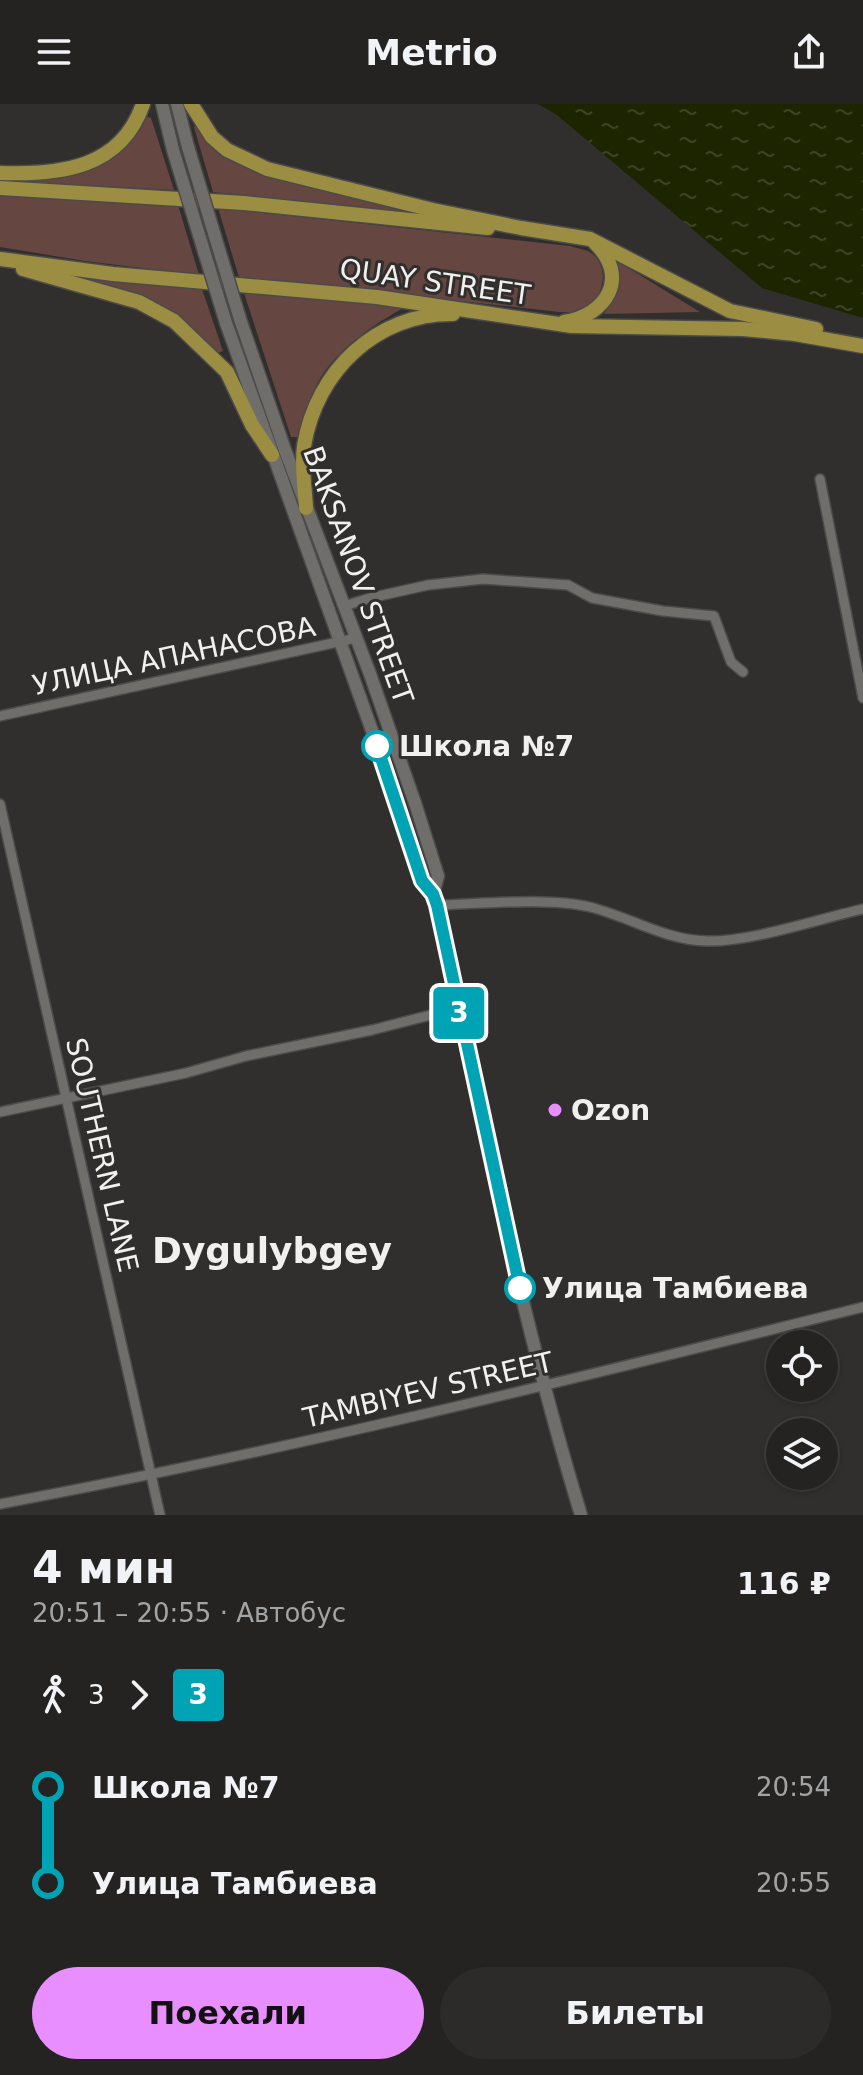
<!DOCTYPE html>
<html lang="ru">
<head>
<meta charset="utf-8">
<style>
	:root { --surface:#242322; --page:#2c2b2a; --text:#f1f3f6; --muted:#a3a4a5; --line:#414040; --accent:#e88eff }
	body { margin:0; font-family:"DejaVu Sans",sans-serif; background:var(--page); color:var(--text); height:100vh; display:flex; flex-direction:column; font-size:30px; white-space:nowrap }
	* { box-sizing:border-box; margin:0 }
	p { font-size:26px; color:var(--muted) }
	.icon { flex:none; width:44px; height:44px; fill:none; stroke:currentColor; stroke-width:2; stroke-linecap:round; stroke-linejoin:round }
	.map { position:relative; height:1411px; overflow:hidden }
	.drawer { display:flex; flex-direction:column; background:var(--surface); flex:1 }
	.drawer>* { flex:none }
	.badge { padding:0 16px; border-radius:6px; font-size:28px; line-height:52px }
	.tools { position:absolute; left:766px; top:1226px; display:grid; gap:16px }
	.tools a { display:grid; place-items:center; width:72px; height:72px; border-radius:50%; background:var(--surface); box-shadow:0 2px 6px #0004,0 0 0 2px var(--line); font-size:40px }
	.map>.badge { position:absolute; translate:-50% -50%; box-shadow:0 0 0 4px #fff }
	.legs { display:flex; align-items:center; gap:12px; height:88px; padding:0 32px; font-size:26px }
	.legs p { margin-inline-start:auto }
	.summary { display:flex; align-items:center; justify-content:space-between; height:136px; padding:0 32px }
	h1 { font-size:44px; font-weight:800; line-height:60px }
	.primary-button { display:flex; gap:16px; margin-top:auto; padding:16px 32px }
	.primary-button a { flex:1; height:92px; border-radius:48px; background:var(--accent); color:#111; font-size:32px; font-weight:800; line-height:92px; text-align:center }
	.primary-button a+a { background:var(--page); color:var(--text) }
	ul { padding:0 32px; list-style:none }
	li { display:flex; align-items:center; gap:28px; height:96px; font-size:30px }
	li i { display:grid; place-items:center; width:12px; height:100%; margin:0 10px; background:currentColor }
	li i::after { content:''; width:20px; height:20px; margin:-10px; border:6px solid; border-radius:50%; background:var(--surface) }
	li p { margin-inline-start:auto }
	li:first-child i { background:linear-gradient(#0000 50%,currentColor 0) }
	li:last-child i { background:linear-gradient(currentColor 50%,#0000 0) }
	header { display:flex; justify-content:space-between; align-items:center; height:104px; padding:0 32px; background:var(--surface); font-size:36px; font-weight:800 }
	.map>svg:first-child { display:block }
	.grass { fill:#664641 }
	.water { fill:url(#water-ripples) }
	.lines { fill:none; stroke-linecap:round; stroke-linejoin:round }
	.street-casing { stroke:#4c4b49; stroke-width:12 }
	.secondary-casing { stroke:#4c4b49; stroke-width:15 }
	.primary-casing { stroke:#4c4b49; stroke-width:17 }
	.street { stroke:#706e6b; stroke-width:9 }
	.secondary { stroke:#706e6b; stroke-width:12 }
	.primary { stroke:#9b8d41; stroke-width:14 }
	.secondary-bridge-casing { stroke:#4c4b49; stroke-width:15; stroke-linecap:butt }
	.secondary-bridge { stroke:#706e6b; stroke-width:12 }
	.line-1-casing { stroke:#fff; stroke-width:18 }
	.line-1 { stroke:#00a3b4; stroke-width:12 }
	.stop-1-dot { fill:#fff; stroke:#00a3b4; stroke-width:4 }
	.poi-dot { fill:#e88eff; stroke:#302f2d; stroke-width:3 }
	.labels { text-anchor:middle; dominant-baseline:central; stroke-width:6; stroke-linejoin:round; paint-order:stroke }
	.street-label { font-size:28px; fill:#f1f0ee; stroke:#302f2d }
	.stop-label { font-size:28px; font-weight:bold; fill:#f1f0ee; stroke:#302f2d; text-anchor:start }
	.poi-label { font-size:28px; font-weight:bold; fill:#f1f0ee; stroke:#302f2d; text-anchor:start }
	.district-label { font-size:36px; font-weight:bold; fill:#f1f0ee; stroke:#302f2d }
</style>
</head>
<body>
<header><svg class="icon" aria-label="menu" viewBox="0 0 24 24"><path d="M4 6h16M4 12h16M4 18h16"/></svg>Metrio<svg class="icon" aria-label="share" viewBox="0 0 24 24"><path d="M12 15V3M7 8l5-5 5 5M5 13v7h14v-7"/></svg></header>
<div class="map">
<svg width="863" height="1411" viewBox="0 0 863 1411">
	<defs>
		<pattern id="water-ripples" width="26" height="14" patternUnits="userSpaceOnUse" patternTransform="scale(2)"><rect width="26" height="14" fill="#1c2400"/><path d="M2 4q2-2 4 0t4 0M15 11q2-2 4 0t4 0" fill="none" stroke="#3d4426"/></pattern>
	</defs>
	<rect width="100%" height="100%" fill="#302f2d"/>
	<!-- grass -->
	<g class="grass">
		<path d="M144,12L151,14L174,86L0,77V74L69,71Z"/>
		<path d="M197,21L224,50L433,111L213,88L194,23Z"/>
		<path d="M0,91L178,101L199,171L85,157L0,143Z"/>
		<path d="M218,104L570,142C575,144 583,145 588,147C613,161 604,199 579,207C574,209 566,208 560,208L239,173Z"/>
		<path d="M615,157H617L700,208L604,210L616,190Z"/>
		<path d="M65,171L202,185L223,247L218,249C166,193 137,189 65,171Z"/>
		<path d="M244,189L407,202C374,220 336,245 317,280C309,296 304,316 299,333H291Z"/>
	</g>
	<!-- water -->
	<path class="water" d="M538,0H863V214L762,184L557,11Z"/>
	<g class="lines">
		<defs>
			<g id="street">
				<path d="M820,375L863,594"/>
				<path d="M344,502L370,494L428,481L483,475L568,481L592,494L663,507L714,512L731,558L743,568"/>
				<path d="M0,612L356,534"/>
				<path d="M0,700L160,1411"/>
				<path d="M437,801C480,800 549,793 590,803C630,813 664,836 707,837C751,838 818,815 863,805"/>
				<path d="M0,1008L186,969L246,952L372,926L458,904"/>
				<path d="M0,1400C290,1346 577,1274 863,1203"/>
			</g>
			<g id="secondary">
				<path d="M162,0L173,46"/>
				<path d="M177,0L188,43"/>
				<path d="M240,215L285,346L370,570L415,699L438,772L433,790"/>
				<path d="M226,219L399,702L422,777L433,790L437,801C479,1005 520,1211 581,1411"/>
			</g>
			<g id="primary">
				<path d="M191,0L212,33L227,46L267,65L433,106L521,124L590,135L730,207L816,225"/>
				<path d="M0,69C59,71 121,65 143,0"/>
				<path d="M0,84L244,99L488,124"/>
				<path d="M0,155L113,170L377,193L572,222L743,225L795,230L863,242"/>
				<path d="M23,165L139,198L174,217L227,268L252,321L272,351"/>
				<path d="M564,218C607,211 630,173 595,139"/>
				<path d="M306,404C305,383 301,362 304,342C316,267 377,209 453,210"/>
			</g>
		</defs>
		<!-- street casing -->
		<use href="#street" class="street-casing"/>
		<!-- secondary casing -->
		<use href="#secondary" class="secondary-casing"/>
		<!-- primary casing -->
		<use href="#primary" class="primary-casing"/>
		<!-- street -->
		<use href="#street" class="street"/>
		<!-- secondary -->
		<use href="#secondary" class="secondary"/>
		<!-- primary -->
		<use href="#primary" class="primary"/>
		<defs>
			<g id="secondary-bridge">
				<path d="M188,43L240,215"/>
				<path d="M173,46L226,219"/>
			</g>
		</defs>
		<!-- secondary-bridge casing -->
		<use href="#secondary-bridge" class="secondary-bridge-casing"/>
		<!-- secondary-bridge -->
		<use href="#secondary-bridge" class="secondary-bridge"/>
	</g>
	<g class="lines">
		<defs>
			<path id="line-1" d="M377,642L422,777L433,790L437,801L520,1184"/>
		</defs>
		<!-- line-1 casing -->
		<use href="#line-1" class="line-1-casing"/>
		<!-- line-1 -->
		<use href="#line-1" class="line-1"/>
	</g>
	<!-- markers -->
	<g class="stop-1-dot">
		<circle cx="377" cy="642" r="14"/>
		<circle cx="520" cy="1184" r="14"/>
	</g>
	<circle class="poi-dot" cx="555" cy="1006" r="8"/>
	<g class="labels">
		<!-- street labels -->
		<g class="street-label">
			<text transform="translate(435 178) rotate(8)">QUAY STREET</text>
			<text transform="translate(358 471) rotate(70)">BAKSANOV STREET</text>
			<text transform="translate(174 552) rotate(-12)">УЛИЦА АПАНАСОВА</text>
			<text transform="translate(102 1051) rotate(77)">SOUTHERN LANE</text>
			<text transform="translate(428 1286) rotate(-13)">TAMBIYEV STREET</text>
		</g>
		<!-- stop labels -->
		<g class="stop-label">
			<text x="399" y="642">Школа №7</text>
			<text x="542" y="1184">Улица Тамбиева</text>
		</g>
		<!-- poi labels -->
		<g class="poi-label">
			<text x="571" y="1006">Ozon</text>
		</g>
		<!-- district labels -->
		<g class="district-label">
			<text x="272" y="1146">Dygulybgey</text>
		</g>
	</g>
</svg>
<div class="tools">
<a><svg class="icon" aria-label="locate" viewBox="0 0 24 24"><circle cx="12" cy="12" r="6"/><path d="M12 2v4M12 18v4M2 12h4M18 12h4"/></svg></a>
<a><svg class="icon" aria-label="layers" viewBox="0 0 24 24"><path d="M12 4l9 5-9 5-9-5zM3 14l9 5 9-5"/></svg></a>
</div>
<b class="badge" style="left:459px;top:909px;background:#00a3b4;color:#fff">3</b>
</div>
<section class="drawer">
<div class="summary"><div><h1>4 мин</h1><p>20:51 – 20:55 · Автобус</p></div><b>116 ₽</b></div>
<div class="legs"><svg class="icon" aria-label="walk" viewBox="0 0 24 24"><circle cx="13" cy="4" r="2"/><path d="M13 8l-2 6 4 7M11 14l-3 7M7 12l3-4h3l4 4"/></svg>3<svg class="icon" aria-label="forward" viewBox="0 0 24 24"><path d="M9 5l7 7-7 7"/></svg><b class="badge" style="background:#00a3b4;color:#fff">3</b></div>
<ul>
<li><i style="color:#00a3b4"></i><b>Школа №7</b><p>20:54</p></li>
<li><i style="color:#00a3b4"></i><b>Улица Тамбиева</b><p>20:55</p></li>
</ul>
<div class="primary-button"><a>Поехали</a><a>Билеты</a></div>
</section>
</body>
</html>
